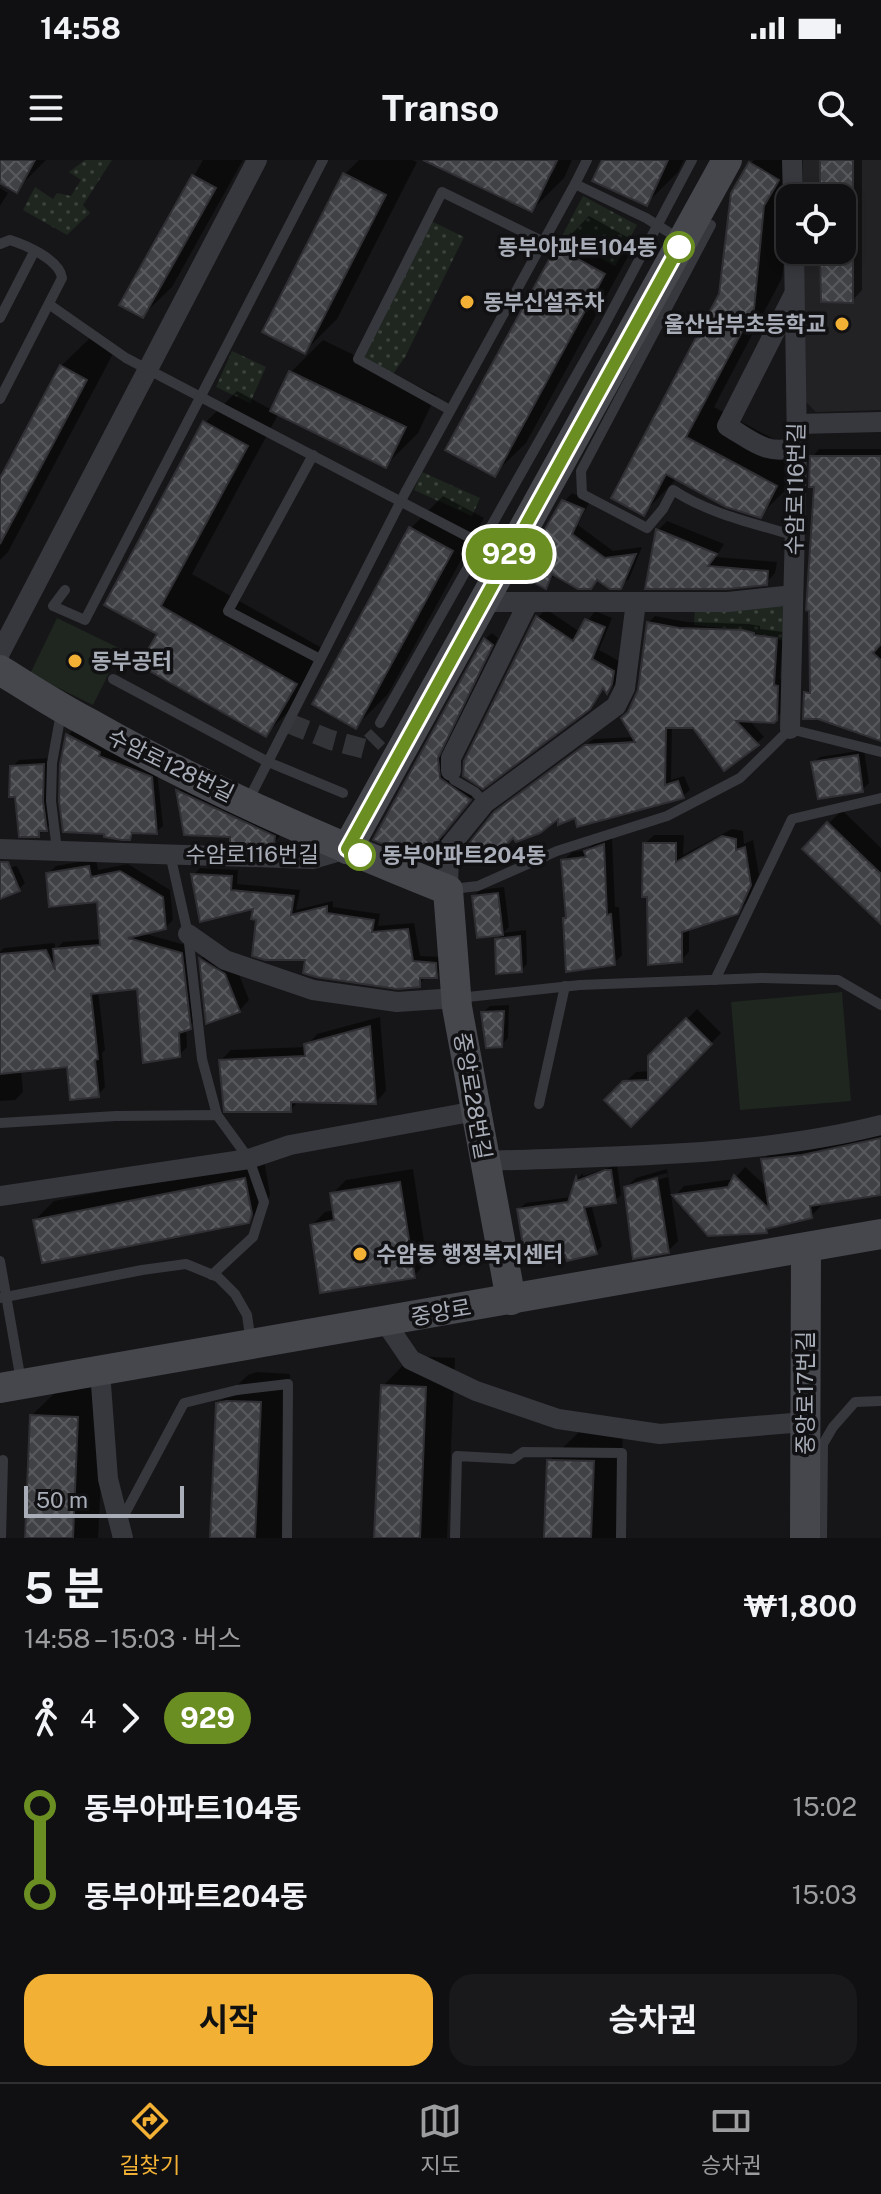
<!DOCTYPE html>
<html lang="ko">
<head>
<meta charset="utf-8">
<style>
	:root { --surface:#101012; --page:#19191b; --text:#f1f3f6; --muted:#9c9d9f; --line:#303032; --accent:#f2b134 }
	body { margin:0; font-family:"Public Sans","Noto Sans KR",sans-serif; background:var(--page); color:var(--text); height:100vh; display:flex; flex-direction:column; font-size:30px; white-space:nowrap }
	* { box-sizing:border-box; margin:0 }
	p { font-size:26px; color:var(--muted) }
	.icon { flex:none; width:44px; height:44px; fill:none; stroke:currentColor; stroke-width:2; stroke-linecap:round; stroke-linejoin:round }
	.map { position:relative; height:1378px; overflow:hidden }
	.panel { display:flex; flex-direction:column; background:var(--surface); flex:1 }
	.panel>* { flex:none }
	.badge { padding:0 16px; border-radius:26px; font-size:28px; line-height:52px }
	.controls { position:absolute; left:776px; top:24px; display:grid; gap:16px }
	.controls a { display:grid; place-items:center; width:80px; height:80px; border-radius:16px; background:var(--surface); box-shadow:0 4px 12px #0003,0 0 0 2px var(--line); font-size:40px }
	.scale { position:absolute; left:24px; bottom:20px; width:160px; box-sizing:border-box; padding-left:8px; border:4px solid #a8adb8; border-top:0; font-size:22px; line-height:28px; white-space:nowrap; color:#a8adb8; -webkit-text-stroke:6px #111113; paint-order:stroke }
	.map>.badge { position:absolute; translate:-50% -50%; box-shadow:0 0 0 4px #fff }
	.legs { display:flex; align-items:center; gap:12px; height:88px; padding:0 24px; font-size:26px }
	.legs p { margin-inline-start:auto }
	.head { display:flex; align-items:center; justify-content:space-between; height:136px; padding:0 24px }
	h1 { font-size:44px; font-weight:700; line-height:60px }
	.action { display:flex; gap:16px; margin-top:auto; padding:16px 24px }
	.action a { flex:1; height:92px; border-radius:24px; background:var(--accent); color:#111; font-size:32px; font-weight:700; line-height:92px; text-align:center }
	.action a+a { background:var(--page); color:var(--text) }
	ul { padding:0 24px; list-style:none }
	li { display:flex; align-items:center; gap:28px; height:88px; font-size:30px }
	li i { display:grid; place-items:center; width:12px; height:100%; margin:0 10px; background:currentColor }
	li i::after { content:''; width:20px; height:20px; margin:-10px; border:6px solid; border-radius:50%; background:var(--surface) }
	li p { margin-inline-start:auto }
	li:first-child i { background:linear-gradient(#0000 50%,currentColor 0) }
	li:last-child i { background:linear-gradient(currentColor 50%,#0000 0) }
	.status { display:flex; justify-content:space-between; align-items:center; height:56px; padding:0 40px; background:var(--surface); direction:ltr }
	.status svg { height:22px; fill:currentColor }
	header { display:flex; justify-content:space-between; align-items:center; height:104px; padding:0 24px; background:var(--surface); font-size:36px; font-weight:700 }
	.menu { display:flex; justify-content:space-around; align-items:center; height:112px; border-top:2px solid var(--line); background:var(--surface); font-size:22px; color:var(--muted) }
	.menu a { display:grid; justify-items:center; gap:4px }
	.menu .current { color:var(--accent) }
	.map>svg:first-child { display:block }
	.built { fill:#222225 }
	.grass { fill:url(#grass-dots) }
	.garden { fill:#1e261f }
	.shadow { fill:#0007; fill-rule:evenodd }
	.building { fill:url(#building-cross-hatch); stroke:#303034; stroke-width:2 }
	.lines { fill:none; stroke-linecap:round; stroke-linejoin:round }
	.street-tunnel { stroke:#333438; stroke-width:20; stroke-dasharray:20 10; stroke-linecap:butt }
	.lane { stroke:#37383d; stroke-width:10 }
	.street { stroke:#37383d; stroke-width:20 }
	.secondary { stroke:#45474d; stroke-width:30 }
	.line-1-casing { stroke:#fff; stroke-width:18 }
	.line-1 { stroke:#6b8e23; stroke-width:12 }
	.stop-1-dot { fill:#fff; stroke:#6b8e23; stroke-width:4 }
	.poi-dot { fill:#f2b134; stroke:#111113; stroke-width:3 }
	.labels { text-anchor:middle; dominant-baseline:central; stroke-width:7; stroke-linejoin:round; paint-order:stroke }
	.stop-label { font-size:22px; font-weight:bold; fill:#a8adb8; stroke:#111113; text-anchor:end }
	.poi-label { font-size:22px; font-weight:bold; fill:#a8adb8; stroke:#111113; text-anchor:start }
	.street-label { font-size:22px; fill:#a8adb8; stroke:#111113 }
</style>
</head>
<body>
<div class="status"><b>14:58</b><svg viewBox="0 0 49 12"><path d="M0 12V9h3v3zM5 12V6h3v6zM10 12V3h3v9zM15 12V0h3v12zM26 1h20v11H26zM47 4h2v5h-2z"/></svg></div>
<header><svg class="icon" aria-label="menu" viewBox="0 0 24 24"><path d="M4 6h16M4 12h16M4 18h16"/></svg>Transo<svg class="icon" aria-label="search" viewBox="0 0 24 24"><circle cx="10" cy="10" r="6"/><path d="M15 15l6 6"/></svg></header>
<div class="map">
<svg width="881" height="1378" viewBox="0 0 881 1378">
	<defs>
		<pattern id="grass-dots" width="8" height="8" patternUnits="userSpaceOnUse" patternTransform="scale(2)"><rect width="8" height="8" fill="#1e261f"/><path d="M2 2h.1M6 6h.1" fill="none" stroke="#3c433d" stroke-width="1.8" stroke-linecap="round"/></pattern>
		<pattern id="building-cross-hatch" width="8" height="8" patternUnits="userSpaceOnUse" patternTransform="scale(2)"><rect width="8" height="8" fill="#404145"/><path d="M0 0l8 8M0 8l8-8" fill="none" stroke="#595a5e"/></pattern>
	</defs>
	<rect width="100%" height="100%" fill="#161618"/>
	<!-- built -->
	<path class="built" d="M803,0H881V250L816,252L802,238L803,90H842V38H803Z"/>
	<!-- grass -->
	<g class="grass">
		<path d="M85,0H112L83,45L90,53L67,75L23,50L35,27L53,39L57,33L71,36L81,20L69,12Z"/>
		<path d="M583,36L637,65L615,106L562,76Z"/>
		<path d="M429,60L464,77L405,197L391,217L359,199Z"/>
		<path d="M232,191L266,207L250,243L216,227Z"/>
		<path d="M422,312L480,338L472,356L414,330Z"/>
		<path d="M793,435L792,483L745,470L694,465L695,442Z"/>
	</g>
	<!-- garden -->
	<g class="garden">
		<path d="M57,458L121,489L93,545L30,514Z"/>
		<path d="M842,832L851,941L740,950L731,842Z"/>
	</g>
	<!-- shadow -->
	<g class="shadow">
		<path d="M0,0H46L16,30L0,21Z"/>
		<path d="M203,0H243L172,127L142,156L122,144Z"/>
		<path d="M359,0H412L417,2L337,159L305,191L265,171L345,14Z"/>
		<path d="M428,0H555L548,14H552L559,0H572L564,18L532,50Z"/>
		<path d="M604,0H684L678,12L646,44Z"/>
		<path d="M754,0H801L793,15L782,118L714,247L805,296L790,326L760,355L677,318L644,353L721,134L750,4Z"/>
		<path d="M822,0H862V130L852,141L823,90H842V38H822Z"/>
		<path d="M0,28L8,33L0,46Z"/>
		<path d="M589,56L636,82L526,283L494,314L558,88Z"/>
		<path d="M91,177L115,190L8,392L0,400V322L61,206Z"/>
		<path d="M323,180L436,235L418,273L386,305L279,253L192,414L327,491L297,543L265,575L160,473L106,444L205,263L237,231L272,250L291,212Z"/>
		<path d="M819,289H881V579L806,533L812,527L816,325L812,297Z"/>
		<path d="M572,333L590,341L578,365L613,391L642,387L629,419L620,427L598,419L556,413L546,426L564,342Z"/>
		<path d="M443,336L484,358L388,534L356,566L315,544L411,368Z"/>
		<path d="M667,361L724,384L716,397L777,402L775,413L766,423L727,427L658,370Z"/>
		<path d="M546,449L580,472L595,451L612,458L599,490L621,502L620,514L615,524L608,531L605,527L588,548L537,458Z"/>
		<path d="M655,456L687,462L749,464L760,466V469L783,472L780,519H784L783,551L773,561L748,559L764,577L725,608L694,565L672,566L671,620L684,616L690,630L683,636L576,656L503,646L594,579L634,577L629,553L640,531L648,463Z"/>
		<path d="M492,473L498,478L444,590L446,612L476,632L445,670L439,695L432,701L400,682L485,479Z"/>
		<path d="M74,569L105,586L104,589L157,611L163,666L156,672H136L130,678L68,575Z"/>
		<path d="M864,590L869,623L862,630L813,603L820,597Z"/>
		<path d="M50,598L52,663L38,675L12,607L19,600Z"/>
		<path d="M185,625L281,670L280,676L274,683L232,675L186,673L179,631Z"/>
		<path d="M842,650L881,688V762L804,689Z"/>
		<path d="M732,669L743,671L744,684L753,680L759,715L746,743L737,752L689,767V792L681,800L645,684L654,675H684L683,695Z"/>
		<path d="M612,677L615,747H619L622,795L614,803L568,756L563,701L572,692L587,690L595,683Z"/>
		<path d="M96,699L98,710L128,704L170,730L173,760L165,768L142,773L189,786L197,859L186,868L187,887L179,895L139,827L98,831L105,890L102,893L105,927L98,935L69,905L21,910L23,932L15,940L0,941V792L4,788L54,783L56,789L63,782L102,779L99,740L48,714L56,706Z"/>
		<path d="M17,706L25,723L19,729L0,736V709Z"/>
		<path d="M200,708L238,710L237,724L300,730L296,750L333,741V747L380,754L378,766L414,763L420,796L441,797L442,809L436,816H426L419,825L307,798L258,758L255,746L193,715Z"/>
		<path d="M504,727L509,767L503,773L526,770L527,804L521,810L497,779L503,773L474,736L480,730Z"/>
		<path d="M210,789L235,804L249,840L239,851L208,861L201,799Z"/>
		<path d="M509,845L508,878L501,885L483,852L490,846Z"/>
		<path d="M697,849L721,873L631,964L607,940L636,912L650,911V897Z"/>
		<path d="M380,857L386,931L376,942L300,940L290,950L221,900L231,890L306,887L317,874Z"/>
		<path d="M881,971V1033L820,1043L821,1046L811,1056L772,1065L766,1071L709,1074L675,1036L684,1026L734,1019L745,1007L768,1028L763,1000L773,990Z"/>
		<path d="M264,1000L270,1034L268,1041L248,1061L35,1060L54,1041Z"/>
		<path d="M617,1005L621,1035L615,1041L591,1044L602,1086L596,1092L567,1093L519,1049L526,1043L572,1037L578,1018L583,1013V1016Z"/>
		<path d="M413,1009L427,1102L414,1116L312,1065L325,1052L335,1050L332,1034L346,1020Z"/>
		<path d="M667,1009L678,1081L668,1091L626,1028L636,1018ZM667,1013L668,1017L634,1026V1022Z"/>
		<path d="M412,1196L455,1198L447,1378H376L383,1226Z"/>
		<path d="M257,1212L290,1214L283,1378H212L218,1244L248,1215Z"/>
		<path d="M62,1226L106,1228L98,1378H27L32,1255Z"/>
		<path d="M579,1272H623L619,1378H546L549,1301Z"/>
	</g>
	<!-- building -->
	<g class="building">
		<path d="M0,0H35L17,33L0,23Z"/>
		<path d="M423,0H557L532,52Z"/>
		<path d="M602,0H668L647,46L592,21Z"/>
		<rect x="820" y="0" width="33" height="38"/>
		<path d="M749,2L779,20L764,46L754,149L686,277L777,326L761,358L726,347L666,314L644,356L611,338L719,134L731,33Z"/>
		<path d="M343,13L386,35L305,194L262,172Z"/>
		<path d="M192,15L216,28L143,158L119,145Z"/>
		<path d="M556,87L605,114L495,317L445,290Z"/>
		<path d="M820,90H853V143L821,142Z"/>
		<path d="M60,205L87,220L0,384V318Z"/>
		<path d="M289,211L406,267L386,308L270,251Z"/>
		<path d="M203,261L248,286L161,446L297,524L266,577L139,505L157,474L104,445Z"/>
		<path d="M810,296H881V484L873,493L881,500V581L818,559H803L804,532L810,533L809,451L806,450L814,327H809Z"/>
		<path d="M562,340L584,349L572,374L605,398L636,394L621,429H610L597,420L591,429H578L552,414L546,429L519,414Z"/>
		<path d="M409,367L453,391L356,569L312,544Z"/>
		<path d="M656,369L717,394L708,406L768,411L767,425L727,429H645Z"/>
		<path d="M536,456L573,481L585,459L605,467L592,499L614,511L612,524L607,534L603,528L590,549L483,629L463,616L464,601Z"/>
		<path d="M647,462L679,468L742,470L754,473V475L777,478L774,525L778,526L777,560L774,563L736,561L759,585L724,611L693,568H666L665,625L678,621L684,638L577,667L575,658L558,665V659L540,673L516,682L513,678L505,686L466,702L462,697V692L494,652L585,585L635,582L621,558L628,552L638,530Z"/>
		<path d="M484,478L493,485L438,598L440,618L471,640L439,679L433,703L399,684L396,689L373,680Z"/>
		<path d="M66,574L100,592L99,596L152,617L157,674L132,673L130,680H122L104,677V674L63,672L59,641L60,604Z"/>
		<path d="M858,595L863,632L818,639L811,602Z"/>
		<path d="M44,604L43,641L47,671H39V677H19L15,637H9L10,606Z"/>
		<path d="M176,630L275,676L274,685L230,683V677L184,675Z"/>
		<path d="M827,662L881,714V764L802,689Z"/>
		<path d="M722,676L736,679V690L745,687L751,725L738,754L682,772V802L648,805L647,737H642L643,683H676V702Z"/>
		<path d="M604,684L607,755L611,754L615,805L566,812L563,758H566L561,700L586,697L584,691Z"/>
		<path d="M0,702H8L20,731L0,739Z"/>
		<path d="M89,706L91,717L120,711L163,737L166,769L128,778L182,793L191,869L179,873L180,897L143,903L137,829L91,834L98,899L95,900L99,937L70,940L67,907L0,914V794L46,790L55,810L53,789L100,785L97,742L49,747L46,713Z"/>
		<path d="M191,714L232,716L231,730L294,736L291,755L327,746V753L374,760L372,772L408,769L413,801L436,803L437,818H420V827L397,829L316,817L303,813L305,800H265L252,796L256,760L251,759L253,749L200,762Z"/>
		<path d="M498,733L503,775L477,778L472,736Z"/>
		<path d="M520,776L522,812L496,814L495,779Z"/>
		<path d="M199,798L225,814L240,852L206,864Z"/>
		<path d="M504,851L502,887L486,888L481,852Z"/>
		<path d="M686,858L712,884L631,967L604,940L623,921L648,920V896Z"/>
		<path d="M370,866L376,944L291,942V952H224L219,900L305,896L304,884Z"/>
		<path d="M881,978V1035L810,1046L812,1058L766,1069L767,1073L708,1076L672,1035L728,1027L734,1015L769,1049L761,999L802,995Z"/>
		<path d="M605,1010H611L616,1043L584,1047L597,1094L567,1101L565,1095L525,1097L517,1049L568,1042L576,1017L577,1021Z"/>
		<path d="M245,1018L252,1054L249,1063L42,1103L33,1060Z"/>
		<path d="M657,1018L669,1093L633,1099L624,1027Z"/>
		<path d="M400,1022L415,1118L320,1133L310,1065L334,1060L330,1033Z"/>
		<path d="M381,1225L426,1227L420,1378H374Z"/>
		<path d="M226,1241L261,1242L255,1378H210L216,1243Z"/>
		<path d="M30,1255L78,1257L73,1378H25Z"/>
		<path d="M547,1300L594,1301L591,1378H544Z"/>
	</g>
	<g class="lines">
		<!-- street-tunnel -->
		<path class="street-tunnel" d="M288,563L331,580L365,589L378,576"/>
		<!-- lane -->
		<g class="lane">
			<path d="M587,0L575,24L646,58L681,80"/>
			<path d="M711,65L581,311L582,334L647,368L663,349L673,330C709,354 754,363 795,376"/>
			<path d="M0,84L10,80C26,85 60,100 62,118L0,239"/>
			<path d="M50,145L126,198L482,384"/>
			<path d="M0,158L34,92"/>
			<path d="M450,250L358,199L442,32L544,82"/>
			<path d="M313,295L228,451L320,499"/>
			<path d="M65,430L53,446L85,460L323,0"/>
			<path d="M113,519L268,602L343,633"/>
			<path d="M380,563L603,168L692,0"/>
			<path d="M451,611L454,620L475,632L485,643"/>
			<path d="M248,641L405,333L575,24"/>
			<path d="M57,690L51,641L52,603L61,553"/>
			<path d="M170,694L188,774L202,899L217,955"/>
			<path d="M452,729L478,726L557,691L667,656L740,618L790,569L881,592"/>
			<path d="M715,820L792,659L881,638"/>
			<path d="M458,838L580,825L761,818L838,820L881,845"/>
			<path d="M539,944L565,826"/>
			<path d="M0,963L116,956L217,955L249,999L264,1042L253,1077L212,1115"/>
			<path d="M0,1101L21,1221"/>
			<path d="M0,1138L142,1110L186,1104L218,1117L235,1134L247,1155L251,1183"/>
			<path d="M120,1363L184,1243L237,1230L288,1224L287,1378"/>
			<path d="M1,1378L3,1300"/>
			<path d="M455,1378L457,1296L513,1299L523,1292L622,1293L621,1378"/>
			<path d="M822,1378L823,1284L833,1267L855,1242L881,1241"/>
		</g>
		<!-- street -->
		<g class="street">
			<path d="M792,0L793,38"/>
			<path d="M793,136L727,266C753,281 766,296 797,287"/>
			<path d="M797,264L881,262"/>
			<path d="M483,442H728L793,435"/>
			<path d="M0,493L257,0"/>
			<path d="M790,569L797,287L794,90"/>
			<path d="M451,611V598L528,443"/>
			<path d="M0,689L313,699L347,689"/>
			<path d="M448,730L449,687L485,643L616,546L625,528L636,442"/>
			<path d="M188,774L225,800L313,830L397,842L456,838"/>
			<path d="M485,1001C614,996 756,997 881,965"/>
			<path d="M0,1036L249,999L290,985L476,951"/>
			<path d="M385,1162L411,1200L476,1231L558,1259L660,1274L805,1262"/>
			<path d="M100,1211L108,1319L123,1378"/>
		</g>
		<!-- secondary -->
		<g class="secondary">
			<path d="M0,510C29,528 58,547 89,563C203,628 326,681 448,730L457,847L511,1140"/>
			<path d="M347,689L727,0"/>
			<path d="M0,1228L881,1074"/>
			<path d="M805,1378L806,1089"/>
		</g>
	</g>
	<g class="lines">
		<defs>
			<path id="line-1" d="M360,695L347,689L679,87"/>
		</defs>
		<!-- line-1 casing -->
		<use href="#line-1" class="line-1-casing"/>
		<!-- line-1 -->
		<use href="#line-1" class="line-1"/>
	</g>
	<!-- markers -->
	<g class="stop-1-dot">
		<circle cx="679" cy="87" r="14"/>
		<circle cx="360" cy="695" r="14"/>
	</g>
	<g class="poi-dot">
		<circle cx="467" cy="142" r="8"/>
		<circle cx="842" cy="164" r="8"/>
		<circle cx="75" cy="501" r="8"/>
		<circle cx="360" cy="1094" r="8"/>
	</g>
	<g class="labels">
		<!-- stop labels -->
		<g class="stop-label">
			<text x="657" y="87">동부아파트104동</text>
			<text x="382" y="695" text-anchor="start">동부아파트204동</text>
		</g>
		<!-- poi labels -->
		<g class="poi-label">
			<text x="483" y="142">동부신설주차</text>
			<text x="826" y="164" text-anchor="end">울산남부초등학교</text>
			<text x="91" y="501">동부공터</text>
			<text x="376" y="1094">수암동 행정복지센터</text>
		</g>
		<!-- street labels -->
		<g class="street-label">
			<text transform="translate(795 329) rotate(-89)">수암로116번길</text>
			<text transform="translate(171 605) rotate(26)">수암로128번길</text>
			<text x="252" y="694">수암로116번길</text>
			<text transform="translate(473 936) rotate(80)">중앙로28번길</text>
			<text transform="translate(441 1152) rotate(-10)">중앙로</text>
			<text transform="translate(805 1233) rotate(-90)">중앙로17번길</text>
		</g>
	</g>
</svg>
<div class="controls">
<a><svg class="icon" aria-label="locate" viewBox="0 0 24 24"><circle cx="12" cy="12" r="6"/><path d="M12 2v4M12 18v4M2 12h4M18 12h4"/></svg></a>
</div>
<div class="scale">50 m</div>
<b class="badge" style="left:509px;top:394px;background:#6b8e23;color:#fff">929</b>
</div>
<section class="panel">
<div class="head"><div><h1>5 분</h1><p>14:58 – 15:03 · 버스</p></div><b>₩1,800</b></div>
<div class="legs"><svg class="icon" aria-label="walk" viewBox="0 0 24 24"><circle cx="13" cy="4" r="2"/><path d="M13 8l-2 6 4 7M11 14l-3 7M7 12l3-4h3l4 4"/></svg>4<svg class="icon" aria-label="forward" viewBox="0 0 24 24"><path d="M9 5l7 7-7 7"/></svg><b class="badge" style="background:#6b8e23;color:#fff">929</b></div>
<ul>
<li><i style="color:#6b8e23"></i><b>동부아파트104동</b><p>15:02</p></li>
<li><i style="color:#6b8e23"></i><b>동부아파트204동</b><p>15:03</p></li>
</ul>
<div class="action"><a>시작</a><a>승차권</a></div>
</section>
<nav class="menu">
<a class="current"><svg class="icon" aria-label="directions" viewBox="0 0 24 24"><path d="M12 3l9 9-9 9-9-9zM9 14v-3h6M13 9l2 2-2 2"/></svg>길찾기</a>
<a><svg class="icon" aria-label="map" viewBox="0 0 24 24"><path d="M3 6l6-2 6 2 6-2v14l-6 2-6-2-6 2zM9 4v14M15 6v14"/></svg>지도</a>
<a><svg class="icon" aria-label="tickets" viewBox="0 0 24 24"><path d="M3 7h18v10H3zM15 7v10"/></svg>승차권</a>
</nav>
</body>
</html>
